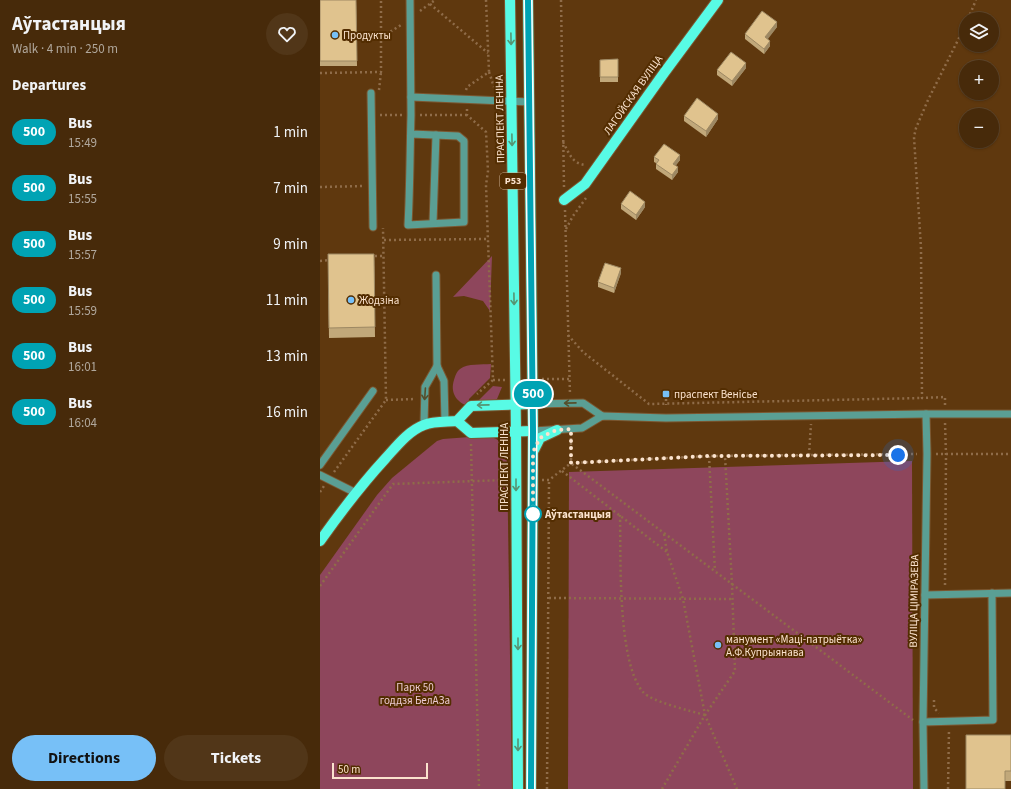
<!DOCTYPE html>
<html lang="en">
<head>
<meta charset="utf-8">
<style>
	:root { --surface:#472a0a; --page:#513618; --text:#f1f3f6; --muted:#b0a79c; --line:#5f462b; --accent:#77c0f7 }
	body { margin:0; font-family:"Source Sans 3",sans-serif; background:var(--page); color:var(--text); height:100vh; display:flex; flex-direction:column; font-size:15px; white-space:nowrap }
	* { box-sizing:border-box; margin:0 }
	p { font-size:13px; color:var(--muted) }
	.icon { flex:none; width:22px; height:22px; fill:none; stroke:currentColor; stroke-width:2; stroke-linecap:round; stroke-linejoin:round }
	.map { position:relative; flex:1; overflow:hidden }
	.side { display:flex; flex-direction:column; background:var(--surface); width:320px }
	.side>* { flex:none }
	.badge { padding:0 8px; border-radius:13px; font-size:14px; line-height:26px }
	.fabs { position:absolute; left:639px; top:12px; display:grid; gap:8px }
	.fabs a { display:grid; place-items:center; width:40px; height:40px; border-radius:50%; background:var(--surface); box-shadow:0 1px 3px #0004,0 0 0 1px var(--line); font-size:20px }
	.scale { position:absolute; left:12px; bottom:10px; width:96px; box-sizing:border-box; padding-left:4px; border:2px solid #fbe3ce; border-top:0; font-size:11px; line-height:14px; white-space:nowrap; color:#fbe3ce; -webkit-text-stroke:3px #532d01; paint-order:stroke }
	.you { position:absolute; width:20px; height:20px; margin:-10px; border:3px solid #fff; border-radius:50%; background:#1a73e8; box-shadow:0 0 0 6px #1a73e833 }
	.map>.badge { position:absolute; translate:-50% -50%; box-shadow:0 0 0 2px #fff }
	h2 { padding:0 12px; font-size:15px; line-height:36px }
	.round { display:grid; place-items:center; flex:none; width:42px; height:42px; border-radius:21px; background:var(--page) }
	.head { display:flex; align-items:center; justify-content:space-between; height:68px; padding:0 12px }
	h1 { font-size:19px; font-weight:700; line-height:30px }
	.button { display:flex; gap:8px; margin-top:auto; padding:8px 12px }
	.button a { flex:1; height:46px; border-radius:24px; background:var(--accent); color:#111; font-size:16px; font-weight:700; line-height:46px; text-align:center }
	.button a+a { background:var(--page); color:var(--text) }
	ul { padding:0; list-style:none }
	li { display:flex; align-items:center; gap:12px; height:56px; padding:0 12px }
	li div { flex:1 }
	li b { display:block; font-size:15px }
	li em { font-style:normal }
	li .badge { min-width:44px; font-weight:700; text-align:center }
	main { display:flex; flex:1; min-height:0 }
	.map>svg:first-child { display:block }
	.green { fill:#8e465c }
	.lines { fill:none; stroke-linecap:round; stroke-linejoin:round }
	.minor-casing { stroke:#7b5731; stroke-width:9 }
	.major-casing { stroke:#7b5731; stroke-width:12 }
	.path { stroke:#8f6c49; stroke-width:2.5; stroke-dasharray:2 3; stroke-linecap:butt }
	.minor { stroke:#5a9f94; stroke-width:7 }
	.major { stroke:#58fbe5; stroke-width:10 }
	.wall { fill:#c1a87a }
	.shaded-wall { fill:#9d8863 }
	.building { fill:#e0c38e; stroke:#9d8863 }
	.oneway { stroke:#569473 }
	.oneway2 { stroke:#554f2d }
	.line-casing { stroke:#fff; stroke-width:9 }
	.line { stroke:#00a3b4; stroke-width:6 }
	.walk { stroke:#fbe3ce; stroke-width:4; stroke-dasharray:0 7.2 }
	.poi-dot { fill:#77c0f7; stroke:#532d01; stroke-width:1.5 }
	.stop-dot { fill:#fff; stroke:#00a3b4; stroke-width:2 }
	.labels { text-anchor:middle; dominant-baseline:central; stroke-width:4; stroke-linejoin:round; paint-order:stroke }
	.shield { fill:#532d01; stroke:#c9ac90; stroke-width:1 }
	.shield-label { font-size:10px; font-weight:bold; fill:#fbe3ce }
	.poi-label { font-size:11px; fill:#fbe3ce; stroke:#532d01; text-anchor:start }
	.street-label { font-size:11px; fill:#fbe3ce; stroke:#532d01 }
	.stop-label { font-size:11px; font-weight:bold; fill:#fbe3ce; stroke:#532d01; text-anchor:start }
	.park-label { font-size:11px; fill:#eccbd2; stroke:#532d01 }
</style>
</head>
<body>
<main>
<section class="side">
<div class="head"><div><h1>Аўтастанцыя</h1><p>Walk · 4 min · 250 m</p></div><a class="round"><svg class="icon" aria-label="heart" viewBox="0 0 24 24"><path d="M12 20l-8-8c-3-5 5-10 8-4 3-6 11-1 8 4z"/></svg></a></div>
<h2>Departures</h2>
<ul>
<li><span class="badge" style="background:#00a3b4;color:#fff">500</span><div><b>Bus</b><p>15:49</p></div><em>1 min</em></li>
<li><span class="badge" style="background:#00a3b4;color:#fff">500</span><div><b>Bus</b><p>15:55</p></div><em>7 min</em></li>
<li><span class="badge" style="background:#00a3b4;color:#fff">500</span><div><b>Bus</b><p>15:57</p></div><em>9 min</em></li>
<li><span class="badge" style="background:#00a3b4;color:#fff">500</span><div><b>Bus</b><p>15:59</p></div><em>11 min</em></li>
<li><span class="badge" style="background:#00a3b4;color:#fff">500</span><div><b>Bus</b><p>16:01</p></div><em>13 min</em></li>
<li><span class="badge" style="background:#00a3b4;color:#fff">500</span><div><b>Bus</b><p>16:04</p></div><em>16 min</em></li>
</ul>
<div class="button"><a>Directions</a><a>Tickets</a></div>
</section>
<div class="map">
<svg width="691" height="789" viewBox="0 0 691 789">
	<rect width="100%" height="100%" fill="#5f380e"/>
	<!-- green -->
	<g class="green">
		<path d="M172,256L170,311L163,301L144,296L133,297Z"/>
		<path d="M171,364L170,378L149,399L148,406C136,402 130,392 134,380C135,376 137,371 140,369C148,363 161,365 171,364Z"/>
		<path d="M173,386L182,387L177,399L166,407L156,403Z"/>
		<path d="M163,436C177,437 185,442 187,456L192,789H0V575L57,495L72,478L117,441L123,439Z"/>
		<path d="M592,461L593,789H248L249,472Z"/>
	</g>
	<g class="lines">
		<defs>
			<g id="minor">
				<path d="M90,0L91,115C90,151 90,188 88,225L144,222V141L138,136L91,134"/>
				<path d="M51,93L53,227"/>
				<path d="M91,97L209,102"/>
				<path d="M113,223L116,135"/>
				<path d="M116,275L117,366L124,381L125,422"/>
				<path d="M213,404L263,403L282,416"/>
				<path d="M104,424L105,387L117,366"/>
				<path d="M213,431L262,428L282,416L346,418L606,414H691"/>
				<path d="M0,465L53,391"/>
				<path d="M0,475L36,493"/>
				<path d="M605,595L691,593"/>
				<path d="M603,722L673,720L672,593"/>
				<path d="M604,789L603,722L607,454L606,414"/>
			</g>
			<g id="major">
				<path d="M190,0L196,432L198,789"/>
				<path d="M208,0L213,431L211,789"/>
				<path d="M244,200L265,184L344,73L398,0"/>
				<path d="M137,421L151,433L213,431"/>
				<path d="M214,450L220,438L237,430"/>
				<path d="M0,541C20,513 41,485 65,459C76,447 88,431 104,425C114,421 127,422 137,421L151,406L213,404"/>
			</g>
		</defs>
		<!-- minor casing -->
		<use href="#minor" class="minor-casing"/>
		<!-- major casing -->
		<use href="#major" class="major-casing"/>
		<!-- path -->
		<g class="path">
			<path d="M241,0L244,187"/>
			<path d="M110,4L168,53"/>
			<path d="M100,11L115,0"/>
			<path d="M648,19L656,0"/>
			<path d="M62,37L81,25"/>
			<path d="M169,72L174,87"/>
			<path d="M0,73L61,72V0"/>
			<path d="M59,90L61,72"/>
			<path d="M146,90L147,87L169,72L166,0"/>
			<path d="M147,109V115L166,132L168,171L166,185L173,380L157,394"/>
			<path d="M60,115H83"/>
			<path d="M100,115H147"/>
			<path d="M243,142C249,153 252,164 266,165"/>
			<path d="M0,187L44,186"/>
			<path d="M245,210L250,395"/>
			<path d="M246,229L253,216L266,198"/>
			<path d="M64,240L169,239"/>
			<path d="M50,256H64"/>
			<path d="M0,261L11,260"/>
			<path d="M248,335L263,352L329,404L602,398"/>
			<path d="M222,379H249"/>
			<path d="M173,380H185"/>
			<path d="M346,394V405"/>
			<path d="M66,400L96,399"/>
			<path d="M625,405V397L602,398L601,248L594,137L596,128L608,100L646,24"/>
			<path d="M251,438V463"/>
			<path d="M151,444L159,789"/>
			<path d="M616,454H691"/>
			<path d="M489,455L491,424"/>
			<path d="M389,456L395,571"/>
			<path d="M252,464L593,720"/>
			<path d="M242,471L347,552"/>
			<path d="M14,472L66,400L63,228"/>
			<path d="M222,480H229L251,463L389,456L597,454"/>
			<path d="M0,492L4,486"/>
			<path d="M300,515C301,556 297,662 323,692C332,702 371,711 385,715"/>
			<path d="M344,534L347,552L363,599L385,715L417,789"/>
			<path d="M625,585L626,455L625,422"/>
			<path d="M0,586L73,484L185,480"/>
			<path d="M229,598L412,599"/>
			<path d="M614,700V708L619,713"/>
			<path d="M227,789L229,480"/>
			<path d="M342,789L385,715L415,671L412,584L405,456"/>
			<path d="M628,789L629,729"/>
		</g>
		<!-- minor -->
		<use href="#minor" class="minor"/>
		<!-- major -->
		<use href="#major" class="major"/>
	</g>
	<!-- wall -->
	<g class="wall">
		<path d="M0,0H36L37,66H0Z"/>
		<path d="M457,27L447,39L450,46L444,54L425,39V34Z"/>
		<path d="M298,59V82H280V60Z"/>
		<path d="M426,68L412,86L397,75V70Z"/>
		<path d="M364,116L398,119L386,137L364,121Z"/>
		<path d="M334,157L360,160L356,165L358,172L352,180L336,169V163L334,162Z"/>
		<path d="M301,204L325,207L316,220L301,209Z"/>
		<path d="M8,254H54L55,337L9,338Z"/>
		<path d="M301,273L294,293L278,287V282Z"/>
		<path d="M691,735V781H685L646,789Z"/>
	</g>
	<!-- shaded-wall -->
	<g class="shaded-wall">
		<path d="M457,22V27L445,43V37Z"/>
		<path d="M450,41V46L444,54V49Z"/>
		<path d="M426,63V68L412,86V81Z"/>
		<path d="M398,114V119L386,137V131Z"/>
		<path d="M360,155V160L353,169V164Z"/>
		<path d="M358,167V172L352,180V175Z"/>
		<path d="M325,202V207L316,220V215Z"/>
		<path d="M301,268V273L294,293V288Z"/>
	</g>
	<!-- building -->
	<g class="building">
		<path d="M0,0H36L37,61H0Z"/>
		<path d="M442,11L457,22L445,37L450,41L444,49L425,34Z"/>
		<path d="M411,52L426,63L412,81L397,70Z"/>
		<path d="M298,59V77H280V60Z"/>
		<path d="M377,98L398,114L386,131L364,116Z"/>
		<path d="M344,144L360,155L353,164L358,167L352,175L336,164L339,160L334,157Z"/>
		<path d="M310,191L325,202L316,215L301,204Z"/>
		<path d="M8,254H54L55,327L9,328Z"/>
		<path d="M285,263L301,268L294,288L278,282Z"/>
		<path d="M646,735H691V771H685V789H646Z"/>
	</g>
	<!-- one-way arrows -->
	<defs><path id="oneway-shaft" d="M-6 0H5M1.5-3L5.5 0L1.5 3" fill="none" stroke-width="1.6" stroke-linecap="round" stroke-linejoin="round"/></defs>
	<g class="oneway">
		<use href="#oneway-shaft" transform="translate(191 39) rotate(89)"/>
		<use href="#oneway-shaft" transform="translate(192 140) rotate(89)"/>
		<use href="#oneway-shaft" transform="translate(194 299) rotate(89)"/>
		<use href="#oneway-shaft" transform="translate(163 405) rotate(179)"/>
		<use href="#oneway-shaft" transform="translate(196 485) rotate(90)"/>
		<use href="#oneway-shaft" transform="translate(198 644) rotate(90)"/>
		<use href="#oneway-shaft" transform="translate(198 745) rotate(90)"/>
	</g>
	<g class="oneway2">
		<use href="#oneway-shaft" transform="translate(105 394) rotate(94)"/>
		<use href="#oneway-shaft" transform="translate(250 403) rotate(179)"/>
	</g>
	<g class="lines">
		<defs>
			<path id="line" d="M208,0L213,431L211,789"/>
		</defs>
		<!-- line casing -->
		<use href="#line" class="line-casing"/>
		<!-- line -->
		<use href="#line" class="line"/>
		<!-- walk -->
		<path class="walk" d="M213,514V452L220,438L225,435L237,430L251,429V463L389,456L578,455"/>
	</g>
	<!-- markers -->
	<g class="poi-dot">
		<circle cx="15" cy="35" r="4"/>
		<circle cx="31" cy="300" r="4"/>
		<rect x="342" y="390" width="8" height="8" rx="2"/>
		<circle cx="398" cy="645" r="4"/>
	</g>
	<circle class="stop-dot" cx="213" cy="514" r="8"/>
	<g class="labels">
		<!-- shield labels -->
		<rect class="shield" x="180" y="173" width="26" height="16" rx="3"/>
		<g class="shield-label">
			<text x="193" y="181">Р53</text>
		</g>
		<!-- poi labels -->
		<g class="poi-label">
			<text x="23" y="35">Продукты</text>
			<text x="39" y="300">Жодзіна</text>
			<text x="354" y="394">праспект Венісье</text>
			<text x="406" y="639">манумент «Маці-патрыётка»<tspan x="406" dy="13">А.Ф.Купрыянава</tspan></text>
		</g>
		<!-- street labels -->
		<g class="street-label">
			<text transform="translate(313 95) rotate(-55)">ЛАГОЙСКАЯ ВУЛІЦА</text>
			<text transform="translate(180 119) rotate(-91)">ПРАСПЕКТ ЛЕНІНА</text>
			<text transform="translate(184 467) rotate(-90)">ПРАСПЕКТ ЛЕНІНА</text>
			<text transform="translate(594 601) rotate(-89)">ВУЛІЦА ЦІМІРАЗЕВА</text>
		</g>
		<!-- stop labels -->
		<g class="stop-label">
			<text x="225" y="514">Аўтастанцыя</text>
		</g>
		<!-- park labels -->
		<g class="park-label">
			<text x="95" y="687">Парк 50<tspan x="95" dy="13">годдзя БелАЗа</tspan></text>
		</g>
	</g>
</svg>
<div class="fabs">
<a><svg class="icon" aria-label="layers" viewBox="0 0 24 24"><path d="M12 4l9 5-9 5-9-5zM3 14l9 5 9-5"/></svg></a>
<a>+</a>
<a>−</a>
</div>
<div class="scale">50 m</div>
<div class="you" style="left:578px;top:455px"></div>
<b class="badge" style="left:213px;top:394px;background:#00a3b4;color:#fff">500</b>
</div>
</main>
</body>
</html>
